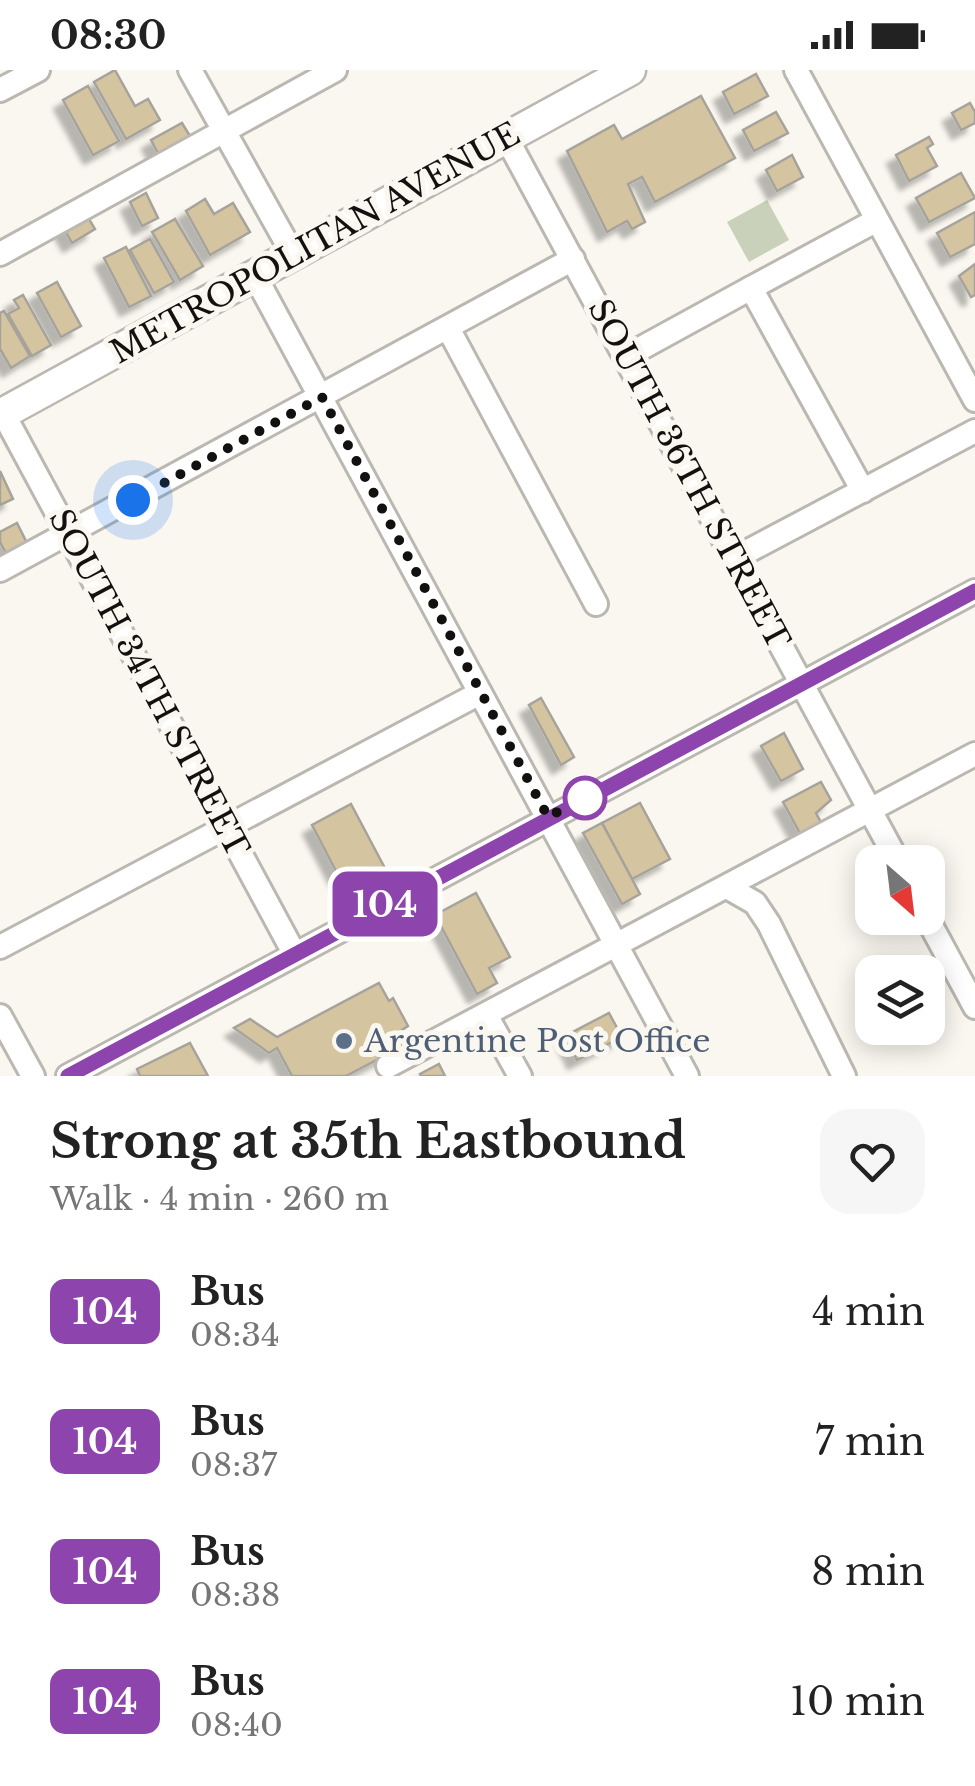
<!DOCTYPE html>
<html lang="en">
<head>
<meta charset="utf-8">
<style>
	:root { --surface:#fff; --page:#f6f6f6; --text:#222; --muted:#767676 }
	body { margin:0; font-family:"Libre Baskerville",serif; background:var(--page); color:var(--text); height:100vh; display:flex; flex-direction:column; font-size:38px; white-space:nowrap }
	* { box-sizing:border-box; margin:0 }
	p { font-size:32px; color:var(--muted) }
	.icon { flex:none; width:55px; height:55px; fill:none; stroke:currentColor; stroke-width:2; stroke-linecap:round; stroke-linejoin:round }
	.map { position:relative; height:1006px; overflow:hidden }
	.sheet { display:flex; flex-direction:column; background:var(--surface); flex:1 }
	.sheet>* { flex:none }
	.badge { padding:0 20px; border-radius:15px; font-size:35px; line-height:65px }
	.needle { width:65px; rotate:152deg }
	.buttons { position:absolute; left:855px; top:775px; display:grid; gap:20px }
	.buttons a { display:grid; place-items:center; width:90px; height:90px; border-radius:20px; background:var(--surface); box-shadow:0 5px 25px #0003; font-size:50px }
	.you { position:absolute; width:50px; height:50px; margin:-25px; border:8px solid #fff; border-radius:50%; background:#1a73e8; box-shadow:0 0 0 15px #1a73e833 }
	.map>.badge { position:absolute; translate:-50% -50%; box-shadow:0 0 0 5px #fff }
	.round { display:grid; place-items:center; flex:none; width:105px; height:105px; border-radius:30px; background:var(--page) }
	.headline { display:flex; align-items:center; justify-content:space-between; height:170px; padding:0 50px }
	h1 { font-size:48px; font-weight:700; line-height:75px }
	ul { padding:0; list-style:none }
	li { display:flex; align-items:center; gap:30px; height:130px; padding:0 50px }
	li div { flex:1 }
	li b { display:block; font-size:38px }
	li em { font-style:normal }
	li .badge { min-width:110px; font-weight:700; text-align:center }
	.status { display:flex; justify-content:space-between; align-items:center; height:70px; padding:0 50px; background:var(--surface); direction:ltr }
	.status svg { height:28px; fill:currentColor }
	.map>svg:first-child { display:block }
	.green { fill:#c9d1ba }
	.building { fill:#d4c4a0; stroke:#a6a39c; stroke-width:2.5; filter:url(#shadow) }
	.lines { fill:none; stroke-linecap:round; stroke-linejoin:round }
	.minor-casing { stroke:#bbb8b1; stroke-width:28 }
	.major-casing { stroke:#bbb8b1; stroke-width:35 }
	.minor { stroke:#fff; stroke-width:22 }
	.major { stroke:#fff; stroke-width:30 }
	.line-casing { stroke:#fff; stroke-width:22 }
	.line { stroke:#8e44ad; stroke-width:15 }
	.walk { stroke:#12110f; stroke-width:10; stroke-dasharray:0 18 }
	.stop-dot { fill:#fff; stroke:#8e44ad; stroke-width:5 }
	.service-dot { fill:#5c6f8a; stroke:#faf7f0; stroke-width:4 }
	.labels { text-anchor:middle; dominant-baseline:central; stroke-width:10; stroke-linejoin:round; paint-order:stroke }
	.street-label { font-size:32px; fill:#12110f; stroke:#faf7f0 }
	.service-label { font-size:32px; fill:#4e5e75; stroke:#faf7f0; text-anchor:start }
</style>
</head>
<body>
<div class="status"><b>08:30</b><svg viewBox="0 0 49 12"><path d="M0 12V9h3v3zM5 12V6h3v6zM10 12V3h3v9zM15 12V0h3v12zM26 1h20v11H26zM47 4h2v5h-2z"/></svg></div>
<div class="map">
<svg width="975" height="1006" viewBox="0 0 975 1006">
	<defs>
		<filter id="shadow"><feDropShadow dx="-9" dy="9" stdDeviation="2.5" flood-color="#0004"/></filter>
	</defs>
	<rect width="100%" height="100%" fill="#faf7f0"/>
	<!-- green -->
	<path class="green" d="M767,130L789,170L749,192L727,152Z"/>
	<!-- building -->
	<g class="building">
		<path d="M115,0L135,36L148,29L160,50L126,69L94,12Z"/>
		<path d="M756,4L768,26L734,44L723,22Z"/>
		<path d="M88,16L119,71L93,85L63,30Z"/>
		<path d="M701,26L735,88L655,132L642,107L628,114L645,152L632,159L627,151L607,162L567,81L614,55L622,69Z"/>
		<path d="M970,33L975,42V53L961,60L952,43Z"/>
		<path d="M776,42L788,63L754,81L743,60Z"/>
		<path d="M182,53L193,71L161,89L151,70Z"/>
		<path d="M929,67L933,74L927,78L937,96L909,111L896,85Z"/>
		<path d="M792,85L803,107L777,121L766,100Z"/>
		<path d="M961,103L975,128L929,152L916,128Z"/>
		<path d="M146,123L158,148L142,156L130,132Z"/>
		<path d="M205,129L214,144L233,133L250,162L210,185L186,141Z"/>
		<path d="M975,142V174L950,187L937,163Z"/>
		<path d="M86,144L95,159L72,173L63,157Z"/>
		<path d="M175,149L203,196L180,210L152,162Z"/>
		<path d="M150,169L174,212L154,223L130,180Z"/>
		<path d="M126,177L151,226L129,237L104,188Z"/>
		<path d="M975,194V225L971,227L959,206Z"/>
		<path d="M57,212L81,256L61,267L37,223Z"/>
		<path d="M23,225L51,275L32,286L8,244L19,238L14,230Z"/>
		<path d="M4,241L30,286L11,298L0,279V243Z"/>
		<path d="M0,401L13,429L0,435Z"/>
		<path d="M17,453L28,475L7,485L0,472V462Z"/>
		<path d="M541,628L574,687L561,695L529,635Z"/>
		<path d="M784,663L803,699L781,711L761,676Z"/>
		<path d="M821,712L831,730L816,743L823,756L802,767L783,732Z"/>
		<path d="M640,733L670,789L632,809L602,753Z"/>
		<path d="M351,734L388,804L348,824L312,755Z"/>
		<path d="M602,753L640,824L622,834L583,763Z"/>
		<path d="M476,823L510,887L489,898L497,913L477,924L435,845Z"/>
		<path d="M379,913L389,931L393,928L408,956L402,960L409,973L346,1006H292L277,978L269,983L234,958L250,949L277,967Z"/>
		<path d="M609,943L622,967L577,990L565,966Z"/>
		<path d="M190,973L208,1006H140L137,999Z"/>
		<path d="M439,994L445,1006H421L420,1004Z"/>
	</g>
	<g class="lines">
		<defs>
			<g id="minor">
				<path d="M190,0L294,186"/>
				<path d="M796,0L975,330"/>
				<path d="M0,20L38,0"/>
				<path d="M507,69L898,792"/>
				<path d="M0,184L335,0"/>
				<path d="M255,206L687,1006"/>
				<path d="M448,258L596,534"/>
				<path d="M625,287L751,218"/>
				<path d="M3,343L294,883"/>
				<path d="M863,421L751,218L877,150"/>
				<path d="M735,488L975,361"/>
				<path d="M0,500L573,189"/>
				<path d="M727,817L755,833L769,854L844,1006"/>
				<path d="M927,848L975,937"/>
				<path d="M0,877L480,623"/>
				<path d="M486,945L520,1006"/>
				<path d="M0,946L33,1006"/>
				<path d="M388,996L975,684"/>
				<path d="M68,1006L975,521"/>
			</g>
			<path id="major" d="M0,345L630,0"/>
		</defs>
		<!-- minor casing -->
		<use href="#minor" class="minor-casing"/>
		<!-- major casing -->
		<use href="#major" class="major-casing"/>
		<!-- minor -->
		<use href="#minor" class="minor"/>
		<!-- major -->
		<use href="#major" class="major"/>
	</g>
	<g class="lines">
		<defs>
			<path id="line" d="M68,1006L975,521"/>
		</defs>
		<!-- line casing -->
		<use href="#line" class="line-casing"/>
		<!-- line -->
		<use href="#line" class="line"/>
		<!-- walk -->
		<path class="walk" d="M133,430L322,327L548,747L599,720L585,728"/>
	</g>
	<!-- markers -->
	<circle class="stop-dot" cx="585" cy="728" r="20"/>
	<circle class="service-dot" cx="344" cy="971" r="10"/>
	<g class="labels">
		<!-- street labels -->
		<g class="street-label">
			<text transform="translate(315 173) rotate(-29)">METROPOLITAN AVENUE</text>
			<text transform="translate(689 404) rotate(62)">SOUTH 36TH STREET</text>
			<text transform="translate(149 613) rotate(62)">SOUTH 34TH STREET</text>
		</g>
		<!-- service labels -->
		<g class="service-label">
			<text x="364" y="971">Argentine Post Office</text>
		</g>
	</g>
</svg>
<div class="buttons">
<a><svg class="needle" viewBox="-14 -14 28 28"><path d="M0-13l5 13h-10z" fill="#e53935"/><path d="M0 13l5-13h-10z" fill="#767676"/></svg></a>
<a><svg class="icon" aria-label="layers" viewBox="0 0 24 24"><path d="M12 4l9 5-9 5-9-5zM3 14l9 5 9-5"/></svg></a>
</div>
<div class="you" style="left:133px;top:430px"></div>
<b class="badge" style="left:385px;top:834px;background:#8e44ad;color:#fff">104</b>
</div>
<section class="sheet">
<div class="headline"><div><h1>Strong at 35th Eastbound</h1><p>Walk · 4 min · 260 m</p></div><a class="round"><svg class="icon" aria-label="heart" viewBox="0 0 24 24"><path d="M12 20l-8-8c-3-5 5-10 8-4 3-6 11-1 8 4z"/></svg></a></div>
<ul>
<li><span class="badge" style="background:#8e44ad;color:#fff">104</span><div><b>Bus</b><p>08:34</p></div><em>4 min</em></li>
<li><span class="badge" style="background:#8e44ad;color:#fff">104</span><div><b>Bus</b><p>08:37</p></div><em>7 min</em></li>
<li><span class="badge" style="background:#8e44ad;color:#fff">104</span><div><b>Bus</b><p>08:38</p></div><em>8 min</em></li>
<li><span class="badge" style="background:#8e44ad;color:#fff">104</span><div><b>Bus</b><p>08:40</p></div><em>10 min</em></li>
</ul>
</section>
</body>
</html>
